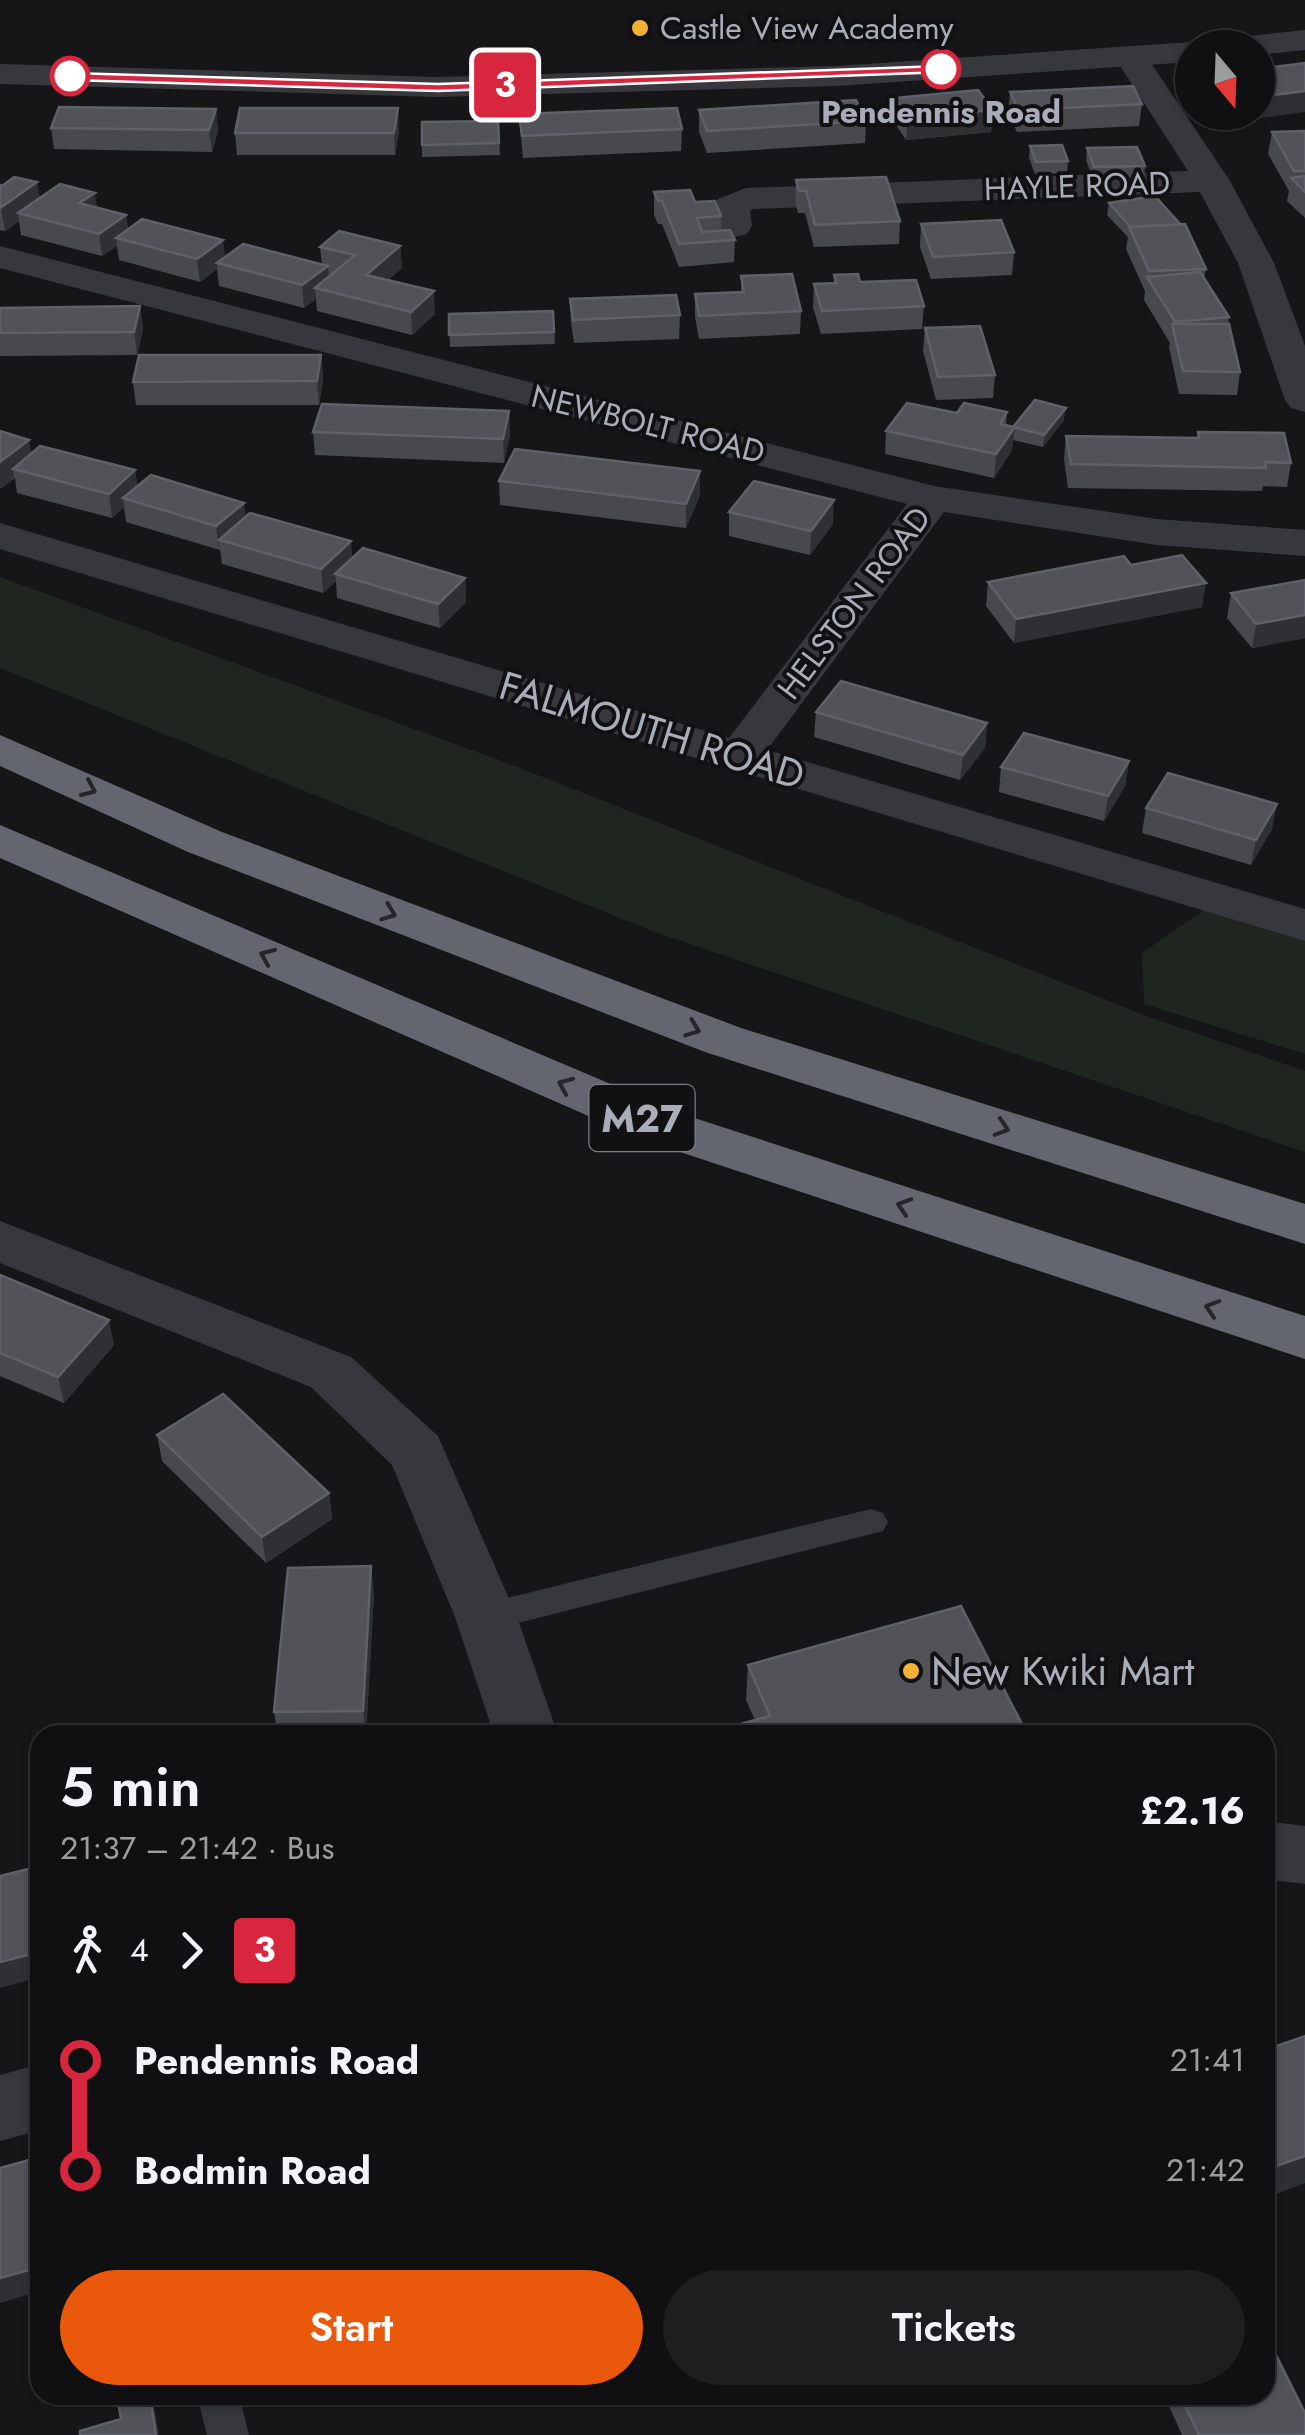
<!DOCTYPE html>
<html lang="en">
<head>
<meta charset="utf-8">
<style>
	:root { --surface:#101012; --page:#1e1e20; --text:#f1f3f6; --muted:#9c9d9f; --line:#303032; --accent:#ea580c }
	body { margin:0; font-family:Jost,sans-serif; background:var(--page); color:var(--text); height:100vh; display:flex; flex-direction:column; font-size:38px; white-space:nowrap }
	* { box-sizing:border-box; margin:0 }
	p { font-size:32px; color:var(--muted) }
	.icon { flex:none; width:55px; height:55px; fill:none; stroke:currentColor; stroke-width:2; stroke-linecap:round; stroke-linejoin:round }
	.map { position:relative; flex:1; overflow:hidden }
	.panel { position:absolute; left:30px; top:1725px; width:1245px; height:680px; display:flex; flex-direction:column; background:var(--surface); border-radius:30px; box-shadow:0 2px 8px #0004,0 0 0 2px var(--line) }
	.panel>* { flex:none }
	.badge { padding:0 20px; border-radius:8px; font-size:35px; line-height:65px }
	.needle { width:65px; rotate:161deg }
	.buttons { position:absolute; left:1175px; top:30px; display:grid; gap:20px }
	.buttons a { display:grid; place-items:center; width:100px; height:100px; border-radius:50%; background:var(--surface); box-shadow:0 2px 8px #0004,0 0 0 2px var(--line); font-size:50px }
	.map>.badge { position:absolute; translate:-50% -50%; box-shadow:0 0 0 5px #fff }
	.legs { display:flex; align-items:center; gap:15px; height:110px; padding:0 30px; font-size:32px }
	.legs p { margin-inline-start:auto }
	.overview { display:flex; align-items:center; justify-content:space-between; height:170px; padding:0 30px }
	h1 { font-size:55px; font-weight:600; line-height:75px }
	.button { display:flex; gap:20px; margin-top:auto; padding:20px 30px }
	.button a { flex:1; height:115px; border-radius:60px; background:var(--accent); color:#fff; font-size:40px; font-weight:600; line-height:115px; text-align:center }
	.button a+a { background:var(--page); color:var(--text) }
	ul { padding:0 30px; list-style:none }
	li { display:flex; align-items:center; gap:35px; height:110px; font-size:38px }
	li i { display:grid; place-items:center; width:15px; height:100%; margin:0 12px; background:currentColor }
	li i::after { content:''; width:25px; height:25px; margin:-12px; border:8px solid; border-radius:50%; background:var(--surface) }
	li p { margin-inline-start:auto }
	li:first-child i { background:linear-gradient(#0000 50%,currentColor 0) }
	li:last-child i { background:linear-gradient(currentColor 50%,#0000 0) }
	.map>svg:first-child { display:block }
	.green { fill:#1e261f }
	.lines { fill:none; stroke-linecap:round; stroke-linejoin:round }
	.service { fill:#37383d; fill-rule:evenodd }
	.minor { fill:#37383d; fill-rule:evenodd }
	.tertiary { fill:#37383d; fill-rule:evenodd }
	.motorway { fill:#63666e; fill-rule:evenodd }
	.wall { fill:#47494d }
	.shaded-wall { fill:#2f3033 }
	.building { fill:#525359; stroke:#5f6168; stroke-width:2.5 }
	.oneway { stroke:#26262a }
	.line-1 { fill:#d7263d; stroke:#fff; stroke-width:2.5 }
	.poi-dot { fill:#f2b134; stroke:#111113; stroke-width:4 }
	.stop-1-dot { fill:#fff; stroke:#d7263d; stroke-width:5 }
	.labels { text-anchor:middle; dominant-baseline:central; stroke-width:8; stroke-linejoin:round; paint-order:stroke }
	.far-poi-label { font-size:32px; fill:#a8adb8; stroke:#111113; text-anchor:start }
	.far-stop-label { font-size:32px; font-weight:bold; fill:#a8adb8; stroke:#111113 }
	.far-street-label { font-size:32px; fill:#a8adb8; stroke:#111113 }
	.shield { fill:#111113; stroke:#7b7e86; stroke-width:2.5 }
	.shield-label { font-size:38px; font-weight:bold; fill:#a8adb8 }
	.street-label { font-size:40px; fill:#a8adb8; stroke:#111113 }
	.poi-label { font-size:40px; fill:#a8adb8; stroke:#111113; text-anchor:start }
</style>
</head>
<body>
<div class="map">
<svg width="1305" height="2435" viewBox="0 0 1305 2435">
	<rect width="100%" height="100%" fill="#161618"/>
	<!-- green -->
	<g class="green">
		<path d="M0,577L515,766L1152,1018L1305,1071V1152L652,931L0,668Z"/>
		<path d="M1208,907L1305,936V1054L1144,1004L1142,953Z"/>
	</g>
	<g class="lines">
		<!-- service -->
		<g class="service">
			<path d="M871,1509L883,1513L888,1522L883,1531L486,1631L474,1627L469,1617L474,1607L486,1603Z"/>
			<path d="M197,2395H239L249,2435H207Z"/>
		</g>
		<!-- minor -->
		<g class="minor">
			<path d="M1131,48L1143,51L1230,181L1274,263L1305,346V412L1291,408L1285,400L1238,263L1200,192L753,209L750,211L752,226L747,234L734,237L721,234L713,207L718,199L746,188L1188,171L1115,58L1119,51Z"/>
			<path d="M0,246L934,486L1157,519L1305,530V556L1157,545L944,512L767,750L1305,909V941L0,549V523L729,738L907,504L0,268Z"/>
			<path d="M0,1221L351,1357L438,1436L517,1617L558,1735H494L455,1617L392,1465L311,1387L0,1263Z"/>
			<path d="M1265,1821L1305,1826V1884L1265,1879Z"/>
			<path d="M40,2064V2130L0,2141V2075Z"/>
		</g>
		<!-- tertiary -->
		<g class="tertiary">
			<path d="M1305,30V50L1258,55V48H1216L1220,41L1232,38Z"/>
			<path d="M1192,42L1205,48H1192V62L836,86L437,97L0,84V64L437,77L836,66Z"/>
		</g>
		<!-- motorway -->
		<g class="motorway">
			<path d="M0,735L222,832L741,1028L1305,1204V1244L705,1052L188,852L0,766Z"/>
			<path d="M0,825L679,1113L1305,1316V1359L641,1139L0,858Z"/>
		</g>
	</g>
	<!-- wall -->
	<g class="wall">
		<path d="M1010,92L1142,104L1139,126L1017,132L1008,113Z"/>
		<path d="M895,98L993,110L991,132L906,140L893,120Z"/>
		<path d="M216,109L218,131L212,152L54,149L51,128Z"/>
		<path d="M699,110L866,121L865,143L707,153L699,132Z"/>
		<path d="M1214,112H1258L1225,123Z"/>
		<path d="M519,114L682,129L681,151L523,158Z"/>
		<path d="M498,121L500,155L422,157V145Z"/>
		<path d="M399,130L395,155H237L235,133Z"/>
		<path d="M1305,131V218L1287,201L1289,191L1268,154L1272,132Z"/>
		<path d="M1030,146L1068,161L1067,173L1035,174L1029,158Z"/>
		<path d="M1087,148L1145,166L1144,177L1093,179L1086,160Z"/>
		<path d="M796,180L900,221L899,244L814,247L805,213H798L795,202Z"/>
		<path d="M0,185L40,198L97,208L126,215L128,229L225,257L322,264L320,247L400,246L402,268L388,280L435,314L412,335L317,311L316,299L304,308L219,286L217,269L200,282L119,260L117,246L102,256L21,235L19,221L5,231L0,230Z"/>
		<path d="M654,192L695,202L721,216V231L735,240L734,262L679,267L662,224H658L654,215Z"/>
		<path d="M1109,203L1206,269L1204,279L1229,317L1228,324L1240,372L1237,395L1179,394L1169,347L1170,343L1144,300L1145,291L1126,249L1128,237L1107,215Z"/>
		<path d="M921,224L1014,252L1012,275L931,279L920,247Z"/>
		<path d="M834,275L860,282L924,306L922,329L821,334L813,307L814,284L834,283Z"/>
		<path d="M741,276L801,311L800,334L699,339L695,317V294L741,292Z"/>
		<path d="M570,299L680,315L679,339L574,343L571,322Z"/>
		<path d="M140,306L143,329L137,355L0,356V308Z"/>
		<path d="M553,311L555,344L450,347L449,314Z"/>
		<path d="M925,328L995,375L993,398L936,400L923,351Z"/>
		<path d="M321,355L323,379L319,405H136L133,382Z"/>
		<path d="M509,411L510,435L504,463L315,455L313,432Z"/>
		<path d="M1007,412L1006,425L1013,426L1064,420L1043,447L1013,440L1012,450L994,478L885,454L886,431L957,413Z"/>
		<path d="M0,431L32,453L135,470L137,486L245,516L353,557L465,578L466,602L440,628L337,598L336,581L323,593L222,564L220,550L126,522L124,507L112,518L17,493L15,478L0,489Z"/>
		<path d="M1198,432L1291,463L1287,487L1263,486L1262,491L1068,488L1064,459L1066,436L1197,438Z"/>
		<path d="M499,481L700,495L686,528L500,505Z"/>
		<path d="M729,512L833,524L810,555L729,536Z"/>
		<path d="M1131,565L1202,607L1014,643L986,606L988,582Z"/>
		<path d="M1305,580V638L1252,648L1227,618L1231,593Z"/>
		<path d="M816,712L987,723L985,748L960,780L814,737Z"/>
		<path d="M1129,761L1125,786L1104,821L999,792L1001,767Z"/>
		<path d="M1146,808L1272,829L1251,865L1142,833Z"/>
		<path d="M0,1275L114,1345L64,1403L0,1376Z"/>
		<path d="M157,1435L329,1493L332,1519L266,1563L162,1461Z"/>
		<path d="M374,1592L366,1735H278L274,1712Z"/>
		<path d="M748,1665L1022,1735L755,1720L746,1700Z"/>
		<path d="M1164,2395H1265L1305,2435H1182Z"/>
	</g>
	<!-- shaded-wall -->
	<g class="shaded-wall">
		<path d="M1305,91V112L1225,123L1227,112H1258V97Z"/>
		<path d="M398,108L399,130L395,155L394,133Z"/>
		<path d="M216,109L218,131L212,152L209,130Z"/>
		<path d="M993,110L991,132L906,140L908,118Z"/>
		<path d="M37,182L41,204L18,213L19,221L5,231L1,209Z"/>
		<path d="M95,193L98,215L79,203Z"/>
		<path d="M126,215L129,238H116L117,246L102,256L99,234Z"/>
		<path d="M223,240L226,263H217V269L200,282L197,259Z"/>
		<path d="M400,246L402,268L367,298L366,275Z"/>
		<path d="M328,266L330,289L315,288L316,299L304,308L302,285Z"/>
		<path d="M434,291L435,314L412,335L411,312Z"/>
		<path d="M140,306L143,329L137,355L134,332Z"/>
		<path d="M321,355L323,379L319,405L317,381Z"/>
		<path d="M1066,408L1064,420L1043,447L1044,435Z"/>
		<path d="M509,411L510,435L504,463L503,439Z"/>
		<path d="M1015,427L1012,450L994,478L996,454Z"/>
		<path d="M29,440L34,464L13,469L14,478L0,489V462Z"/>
		<path d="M135,470L138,494L123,498L124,507L112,518L109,494Z"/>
		<path d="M700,471V495L686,528V504Z"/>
		<path d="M834,500L833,524L810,555L811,531Z"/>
		<path d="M244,503L247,527L219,540V550L216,526Z"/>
		<path d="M351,541L353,565L335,574L336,581L323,593L321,569Z"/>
		<path d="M465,578L466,602L440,628L438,604Z"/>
		<path d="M1206,583L1202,607L1014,643L1016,619Z"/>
		<path d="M1305,615V638L1252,648L1256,624Z"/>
		<path d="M987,723L985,748L960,780L963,755Z"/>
		<path d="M1129,761L1125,786L1104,821L1108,796Z"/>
		<path d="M1277,804L1272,829L1251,865L1256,840Z"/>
		<path d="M109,1320L114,1345L64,1403L58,1377Z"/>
		<path d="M329,1493L332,1519L266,1563L262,1537Z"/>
		<path d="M371,1566L374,1592L366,1735L363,1711Z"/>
		<path d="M1024,1728L1022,1735H999Z"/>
		<path d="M40,1952V1977L0,1988V1962Z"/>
		<path d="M1305,2156V2183L1265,2198V2170Z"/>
		<path d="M40,2267V2291L0,2303V2278Z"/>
		<path d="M150,2395H152L159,2435H156Z"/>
	</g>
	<!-- building -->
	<g class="building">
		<path d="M1305,63V91L1258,97V69Z"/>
		<path d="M1133,86L1142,104L1019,110L1010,92Z"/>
		<path d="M978,90L993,110L908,118L895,98Z"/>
		<path d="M856,100L866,121L707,131L699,110Z"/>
		<path d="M59,107L216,109L209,130L51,128Z"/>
		<path d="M240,108H398L394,133H235Z"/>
		<path d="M677,108L682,129L522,136L519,114Z"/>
		<path d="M498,121L499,143L422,145V122Z"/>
		<path d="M1305,131V171H1294L1272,132Z"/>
		<path d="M1062,145L1068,161L1036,162L1030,146Z"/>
		<path d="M1137,147L1145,166L1094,167L1087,148Z"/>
		<path d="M1305,176V192L1291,178Z"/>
		<path d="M14,177L37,182L0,208V185L2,186Z"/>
		<path d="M886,177L900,221L815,225L806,191H799L796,180Z"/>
		<path d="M60,184L95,193L79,203L126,215L99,234L18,213Z"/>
		<path d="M690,190L695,202L715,201L721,216L697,218L702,232L730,230L735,240L679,244L662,201H658L654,192Z"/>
		<path d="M1155,196L1181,225L1131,227L1109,203Z"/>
		<path d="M142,219L223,240L197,259L116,238Z"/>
		<path d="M1001,220L1014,252L933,257L921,224Z"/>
		<path d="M1185,224L1206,269L1149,271L1129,227Z"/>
		<path d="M339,231L400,246L366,275L434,291L411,312L315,288L355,255L320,247Z"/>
		<path d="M243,244L328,266L302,285L217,263Z"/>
		<path d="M1200,272L1229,317L1175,322L1147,277Z"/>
		<path d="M792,274L801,311L699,316L695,294L744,292L741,276Z"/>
		<path d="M858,274L860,282L916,280L924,306L822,311L814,284L836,283L834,275Z"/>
		<path d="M676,295L680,315L573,320L570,299Z"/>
		<path d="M140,306L134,332L0,333V308Z"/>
		<path d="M553,311L554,332L449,335V314Z"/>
		<path d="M1172,324H1229L1240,372L1183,371Z"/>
		<path d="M980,326L995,375L938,377L925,328Z"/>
		<path d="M139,355H321L317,381L133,382Z"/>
		<path d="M1035,400L1066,408L1044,435L1013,427Z"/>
		<path d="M907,403L957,413L964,403L1007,412L1000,424L1015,427L996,454L886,431Z"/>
		<path d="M322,404L509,411L503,439L313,432Z"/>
		<path d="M0,431L29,440L0,462Z"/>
		<path d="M1198,432L1284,433L1291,463L1265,462L1266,468L1071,464L1066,436L1199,438Z"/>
		<path d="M40,446L135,470L109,494L13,469Z"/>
		<path d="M515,449L700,471L686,504L499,481Z"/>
		<path d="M151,475L244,503L216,526L123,498Z"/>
		<path d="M754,481L834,500L811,531L729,512Z"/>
		<path d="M250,513L351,541L321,569L219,540Z"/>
		<path d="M363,548L465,578L438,604L335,574Z"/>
		<path d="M1182,555L1206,583L1016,619L988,582L1124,556L1131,565Z"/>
		<path d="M1305,580V615L1256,624L1231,593Z"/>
		<path d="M841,681L987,723L963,755L816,712Z"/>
		<path d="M1024,733L1129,761L1108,796L1001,767Z"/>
		<path d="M1168,773L1277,804L1256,840L1146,808Z"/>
		<path d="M0,1275L109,1320L58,1377L0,1353Z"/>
		<path d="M223,1394L329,1493L262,1537L157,1435Z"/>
		<path d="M371,1566L363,1711L274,1712L288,1568Z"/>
		<path d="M961,1606L1024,1728L999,1735H701L770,1716L748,1665Z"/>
		<path d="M40,1866V1952L0,1962V1876Z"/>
		<path d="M1305,2036V2156L1265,2170V2050Z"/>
		<path d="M40,2157V2267L0,2278V2168Z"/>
		<path d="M1265,2333L1305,2413V2435H1199L1180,2395H1265Z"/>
		<path d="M117,2395H150L156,2435H80V2431L121,2419Z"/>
	</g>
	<!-- one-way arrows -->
	<defs><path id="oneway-chevron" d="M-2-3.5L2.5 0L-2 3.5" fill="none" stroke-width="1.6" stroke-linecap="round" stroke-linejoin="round" transform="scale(2.5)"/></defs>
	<g class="oneway">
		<use href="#oneway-chevron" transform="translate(89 789) rotate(24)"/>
		<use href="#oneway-chevron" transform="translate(389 913) rotate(21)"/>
		<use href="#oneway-chevron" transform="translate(267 956) rotate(-157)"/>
		<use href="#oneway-chevron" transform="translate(693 1029) rotate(21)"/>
		<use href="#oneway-chevron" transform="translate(565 1085) rotate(-157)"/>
		<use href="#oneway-chevron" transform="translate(1002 1128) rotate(18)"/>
		<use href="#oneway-chevron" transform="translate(904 1206) rotate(-162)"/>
		<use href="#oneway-chevron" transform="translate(1212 1308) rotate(-162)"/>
	</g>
	<!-- line-1 -->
	<path class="line-1" d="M941,66L945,72L438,91L70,80L64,76L70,73L438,84Z"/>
	<!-- markers -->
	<g class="poi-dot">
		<circle cx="640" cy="28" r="10"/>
		<circle cx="911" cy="1671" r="10"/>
	</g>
	<g class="stop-1-dot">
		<circle cx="941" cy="69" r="18"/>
		<circle cx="70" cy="76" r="18"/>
	</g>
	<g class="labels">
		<!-- far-poi labels -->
		<g class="far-poi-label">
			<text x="660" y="28">Castle View Academy</text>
		</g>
		<!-- far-stop labels -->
		<g class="far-stop-label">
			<text x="941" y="112">Pendennis Road</text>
		</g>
		<!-- far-street labels -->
		<g class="far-street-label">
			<text transform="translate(1077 186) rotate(-2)">HAYLE ROAD</text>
			<text transform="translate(648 424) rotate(14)">NEWBOLT ROAD</text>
			<text transform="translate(854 603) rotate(-53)">HELSTON ROAD</text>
		</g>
		<!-- shield labels -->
		<rect class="shield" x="589.5" y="1085" width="105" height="66" rx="8"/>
		<g class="shield-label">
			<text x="642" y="1118">M27</text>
		</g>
		<!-- street labels -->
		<g class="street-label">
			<text transform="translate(652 730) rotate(17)">FALMOUTH ROAD</text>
		</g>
		<!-- poi labels -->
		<g class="poi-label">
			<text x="931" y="1671">New Kwiki Mart</text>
		</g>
	</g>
</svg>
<div class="buttons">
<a><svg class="needle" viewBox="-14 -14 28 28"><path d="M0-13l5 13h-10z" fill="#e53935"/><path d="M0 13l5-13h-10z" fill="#9c9d9f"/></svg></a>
</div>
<b class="badge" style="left:505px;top:85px;background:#d7263d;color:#fff">3</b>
<section class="panel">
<div class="overview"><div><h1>5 min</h1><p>21:37 – 21:42 · Bus</p></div><b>£2.16</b></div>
<div class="legs"><svg class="icon" aria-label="walk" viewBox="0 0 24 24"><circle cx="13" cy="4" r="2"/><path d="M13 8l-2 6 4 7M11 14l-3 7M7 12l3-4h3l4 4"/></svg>4<svg class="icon" aria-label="forward" viewBox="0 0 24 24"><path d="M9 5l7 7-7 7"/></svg><b class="badge" style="background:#d7263d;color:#fff">3</b></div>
<ul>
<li><i style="color:#d7263d"></i><b>Pendennis Road</b><p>21:41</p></li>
<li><i style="color:#d7263d"></i><b>Bodmin Road</b><p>21:42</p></li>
</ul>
<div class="button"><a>Start</a><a>Tickets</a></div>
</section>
</div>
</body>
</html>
